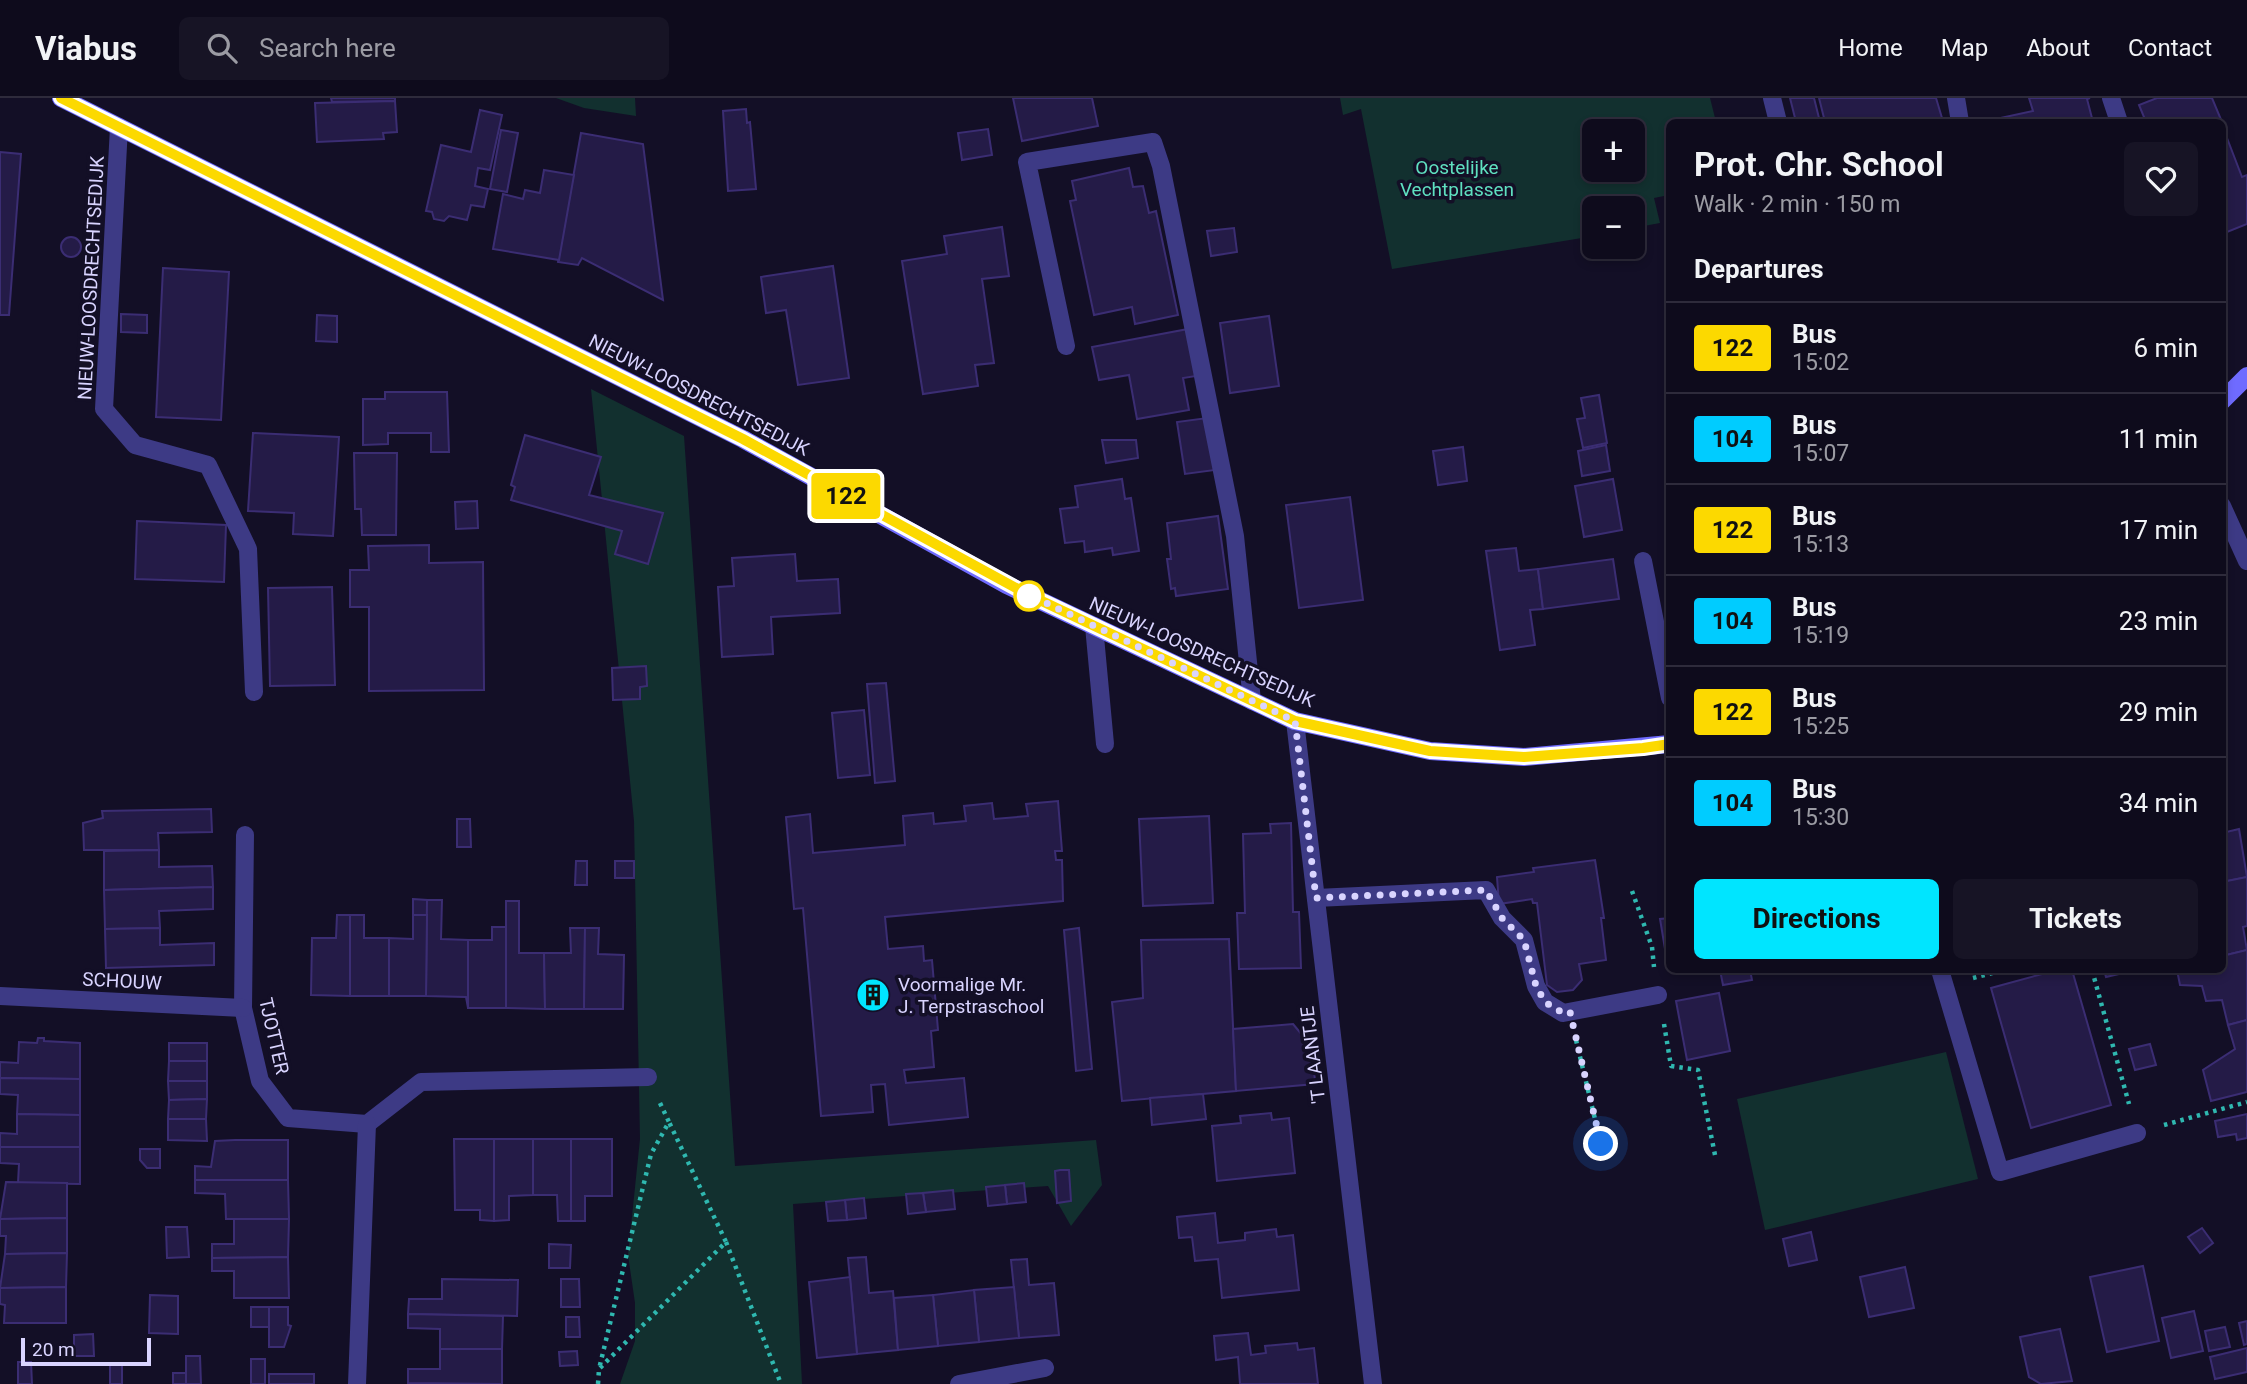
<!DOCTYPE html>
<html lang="en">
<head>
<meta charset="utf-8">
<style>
	:root { --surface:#0e0b1c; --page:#171425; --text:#f1f3f6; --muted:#9b9ba3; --line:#2e2b3b; --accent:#00e5ff }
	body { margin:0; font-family:Roboto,sans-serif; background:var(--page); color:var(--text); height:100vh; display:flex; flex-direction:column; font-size:26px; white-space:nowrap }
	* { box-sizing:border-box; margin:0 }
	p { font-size:23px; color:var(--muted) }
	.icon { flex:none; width:38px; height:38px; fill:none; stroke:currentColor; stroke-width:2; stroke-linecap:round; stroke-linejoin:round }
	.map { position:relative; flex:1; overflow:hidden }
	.details { position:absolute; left:1666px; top:21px; width:560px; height:854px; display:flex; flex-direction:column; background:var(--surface); border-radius:10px; box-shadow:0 4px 10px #0003,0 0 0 2px var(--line) }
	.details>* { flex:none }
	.badge { padding:0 14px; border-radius:5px; font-size:24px; line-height:46px }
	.tools { position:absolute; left:1582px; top:21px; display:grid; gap:14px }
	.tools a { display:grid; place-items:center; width:63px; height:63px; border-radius:10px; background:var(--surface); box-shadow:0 4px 10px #0003,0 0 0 2px var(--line); font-size:35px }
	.scale { position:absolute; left:21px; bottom:18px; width:130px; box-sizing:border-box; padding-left:7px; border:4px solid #d9d4ff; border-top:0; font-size:19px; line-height:24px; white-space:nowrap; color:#d9d4ff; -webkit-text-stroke:5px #130f26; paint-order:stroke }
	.you { position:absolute; width:35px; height:35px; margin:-18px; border:5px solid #fff; border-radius:50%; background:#1a73e8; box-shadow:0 0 0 10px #1a73e833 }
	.map>.badge { position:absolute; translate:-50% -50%; box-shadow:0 0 0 4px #fff }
	h2 { padding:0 28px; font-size:26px; line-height:63px }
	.round { display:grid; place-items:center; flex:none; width:74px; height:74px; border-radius:10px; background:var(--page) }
	.headline { display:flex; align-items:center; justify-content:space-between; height:119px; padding:0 28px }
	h1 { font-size:33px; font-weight:700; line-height:52px }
	.button { display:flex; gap:14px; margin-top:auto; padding:14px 28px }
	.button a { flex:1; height:80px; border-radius:10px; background:var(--accent); color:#111; font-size:28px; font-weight:700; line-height:80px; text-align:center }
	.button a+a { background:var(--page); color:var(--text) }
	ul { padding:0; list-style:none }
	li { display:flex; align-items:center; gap:21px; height:91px; padding:0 28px; border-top:2px solid var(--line) }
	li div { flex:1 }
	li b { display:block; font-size:26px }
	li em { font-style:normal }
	li .badge { min-width:77px; font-weight:700; text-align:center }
	header { display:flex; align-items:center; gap:42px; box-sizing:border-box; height:98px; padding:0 35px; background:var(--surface); border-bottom:2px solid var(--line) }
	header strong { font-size:33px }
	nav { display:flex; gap:38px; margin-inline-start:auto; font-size:24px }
	.search { width:490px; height:63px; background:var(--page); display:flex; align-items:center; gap:18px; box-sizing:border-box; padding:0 24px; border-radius:10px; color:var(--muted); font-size:26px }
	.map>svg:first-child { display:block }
	.green { fill:#12302f; fill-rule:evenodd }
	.building { fill:#241b47; stroke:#3b2d73; stroke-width:2 }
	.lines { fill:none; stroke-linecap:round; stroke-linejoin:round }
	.path { stroke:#2fb8b0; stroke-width:4.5; stroke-dasharray:3.5 5; stroke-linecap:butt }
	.lane { stroke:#3d3a85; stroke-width:18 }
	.street { stroke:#3d3a85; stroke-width:18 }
	.secondary { stroke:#6f6bff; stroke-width:18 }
	.line-casing { stroke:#fff; stroke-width:16 }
	.line { stroke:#fcd900; stroke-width:10 }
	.walk { stroke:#d9d4ff; stroke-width:7; stroke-dasharray:0 12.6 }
	.stop-dot { fill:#fff; stroke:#fcd900; stroke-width:3.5 }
	.labels { text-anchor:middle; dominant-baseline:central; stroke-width:7; stroke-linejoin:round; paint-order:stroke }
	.park-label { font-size:19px; fill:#5fe0c0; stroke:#130f26 }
	.street-label { font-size:19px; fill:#d9d4ff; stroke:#130f26 }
	.poi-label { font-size:19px; fill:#d9d4ff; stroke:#130f26; text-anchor:start }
</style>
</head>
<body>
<header>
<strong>Viabus</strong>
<div class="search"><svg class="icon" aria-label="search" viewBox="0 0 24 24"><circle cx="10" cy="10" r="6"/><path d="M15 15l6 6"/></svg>Search here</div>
<nav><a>Home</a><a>Map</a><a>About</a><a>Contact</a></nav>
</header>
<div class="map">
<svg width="2247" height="1286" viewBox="0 0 2247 1286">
	<rect width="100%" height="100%" fill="#130f26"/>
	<!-- green -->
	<g class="green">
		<path d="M556,0H635L636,18L584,10Z"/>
		<path d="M1340,0H1710L1716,24H1670L1669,97L1654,100L1660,125L1633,130V110H1594V138L1392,171L1361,11L1343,17ZM1594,33H1633V72H1594Z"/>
		<path d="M591,291L684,338L735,1068L1096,1042L1102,1087L1071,1128L1048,1088L793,1106L802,1286H620L635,1243V1205L628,1157L640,1041L634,723Z"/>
		<path d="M1946,954L1978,1081L1765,1132L1737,1001Z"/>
	</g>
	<!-- building -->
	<g class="building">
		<path d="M331,0H395V3L332,4Z"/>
		<path d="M1013,0H1092L1098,28L1022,43Z"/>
		<path d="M1790,0H1814L1820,24H1796Z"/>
		<path d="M1819,0H1936L1942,20L1926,24H1825Z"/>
		<path d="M2029,0H2090L2087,1L2093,24H1982L2033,13Z"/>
		<path d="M2157,0H2212L2222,24H2146L2139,7Z"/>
		<path d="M395,3L397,34L383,35L384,41L317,44L315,5Z"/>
		<path d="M746,11L747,25L750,24L756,91L728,93L723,13Z"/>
		<path d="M480,12L502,17L490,72L478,70L475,88L488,91L484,109L471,107L467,122L449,118L444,123L434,121L432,114L426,113L441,47L471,54Z"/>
		<path d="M2222,27L2242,79L2247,77V126L2222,136Z"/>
		<path d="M988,31L992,57L962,62L958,35Z"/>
		<path d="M501,32L518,35L507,94L490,91Z"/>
		<path d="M581,35L643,46L663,202L582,160L578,167L558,164Z"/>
		<path d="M0,54L21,56L9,217H0Z"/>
		<path d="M1129,70L1133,89L1143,88L1149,115L1156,113L1178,217L1135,226L1132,209L1094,217L1070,103L1076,102L1072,83Z"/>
		<path d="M544,72L574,77L559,162L493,151L503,96L523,101L525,92L540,95Z"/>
		<path d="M1002,129L1009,178L982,181L994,265L975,267L978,288L923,296L902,163L947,156L944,138Z"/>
		<path d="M1234,130L1237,154L1211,158L1207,133Z"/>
		<circle cx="71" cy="149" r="10"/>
		<path d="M833,168L849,280L798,287L786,212L766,215L761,179Z"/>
		<path d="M163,170L229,174L221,322L156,319Z"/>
		<path d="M121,216L147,217V235L121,234Z"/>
		<path d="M317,217L337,218V244L316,243Z"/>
		<path d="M1269,218L1279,288L1230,295L1220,225Z"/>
		<path d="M1188,231L1196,278L1183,280L1189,312L1137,321L1129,277L1099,282L1092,249Z"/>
		<path d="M385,294H447L449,354H431V335H388V346L363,347V301H385Z"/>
		<path d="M1599,297L1607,345L1583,350L1577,321L1585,320L1581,300Z"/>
		<path d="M1207,320L1215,372L1185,376L1177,324Z"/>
		<path d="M253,335L339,339L333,438L293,436L294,415L248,413Z"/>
		<path d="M525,337L601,359L589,397L663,415L648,466L615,456L622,433L511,402L515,389L511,387Z"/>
		<path d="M1102,342H1136L1138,360L1106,365Z"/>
		<path d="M1606,347L1610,373L1582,378L1578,353Z"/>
		<path d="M1463,349L1467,383L1438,387L1433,353Z"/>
		<path d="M354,355H397L396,437H362L361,411H355Z"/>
		<path d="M1122,381L1125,401L1131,400L1139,453L1113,457L1112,450L1085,454L1084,443L1065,445L1060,411L1078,409L1075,388Z"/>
		<path d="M1613,381L1622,432L1584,439L1575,388Z"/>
		<path d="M1350,399L1363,502L1299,510L1286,407Z"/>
		<path d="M477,403L478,430L456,431L455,404Z"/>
		<path d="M1218,418L1228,491L1176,498L1175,490L1171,491L1167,461H1171L1167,425Z"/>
		<path d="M137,423L226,427L224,484L135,481Z"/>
		<path d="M429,447V465L483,464L484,592L369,593V509H350V472H369L368,448Z"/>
		<path d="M1516,450L1519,473L1538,471L1543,511L1530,512L1535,547L1500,552L1486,453Z"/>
		<path d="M795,456L797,483L838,481L840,515L771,519L773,556L722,559L718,489L734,488L732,460Z"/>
		<path d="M1613,461L1619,501L1543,511L1538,471Z"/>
		<path d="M332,489L335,587L270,588L268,490Z"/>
		<path d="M646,568L647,588L640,589V601L613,602L612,570Z"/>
		<path d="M886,585L895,683L875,685L867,586Z"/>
		<path d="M864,612L870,677L838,680L832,615Z"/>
		<path d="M1058,703L1062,753H1055L1056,762H1062L1063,803L885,819L888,851L923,848L924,863L932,862L938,932L931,933L934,969L904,972L906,985L964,980L968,1019L889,1027L885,986L871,987L873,1014L821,1018L803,810L794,811L786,719L810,716L813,755L905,747L903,718L933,715L934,726L966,723L964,708L992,705L994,721L1028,718L1026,706Z"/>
		<path d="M211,711L212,734L158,735L159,752H84L83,725L103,720L102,713Z"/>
		<path d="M1209,718L1213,805L1143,808L1139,721Z"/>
		<path d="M457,721H470L471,749H457Z"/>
		<path d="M1291,725L1293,814H1299L1301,870L1239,871L1237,815H1245L1243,736L1271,735L1270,726Z"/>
		<path d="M2239,731L2247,779L2222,784V735Z"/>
		<path d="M159,752V769L212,768L213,789L104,792V753Z"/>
		<path d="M1595,762L1604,820H1601L1606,862L1579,866L1582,882L1573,892L1557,894L1547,887L1537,805H1533L1532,801L1499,806L1497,779L1534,774L1533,770Z"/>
		<path d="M576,763H587V787H575Z"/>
		<rect x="615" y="763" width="19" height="17"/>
		<path d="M2247,779V828L2243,829L2247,852L2222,858V784Z"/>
		<path d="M213,789V811L159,813L160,830L105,831L104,792Z"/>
		<path d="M413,801L427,802V817H413Z"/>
		<path d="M427,802H442L441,841L468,842V910L466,899L426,898Z"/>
		<path d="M506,803H519V855H544L545,911L506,910Z"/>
		<path d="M337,817H350V898L311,897L312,840H336Z"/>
		<path d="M350,817H364V840H389V898H350Z"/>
		<path d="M413,817H427L426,898H389V840L413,841Z"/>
		<path d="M1670,820V856L1666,857L1660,821Z"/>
		<path d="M492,829H506V910H468V842H492Z"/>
		<path d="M160,830V847L214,845V867L106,870L105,831Z"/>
		<path d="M570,830H585L584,911H545L544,855H571Z"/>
		<path d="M585,830H599L598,856L624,857L623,911H584Z"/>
		<path d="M1079,830L1092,971L1076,973L1064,832Z"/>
		<path d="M1229,841L1236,993L1122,1003L1112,904L1143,900L1141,842Z"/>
		<path d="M2247,852V922L2228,927L2222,902L2206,903L2202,888L2180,887L2177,872H2222V858Z"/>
		<path d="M1720,872H1750L1752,882L1723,887Z"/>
		<path d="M2057,872H2072L2111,1007L2031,1030L1991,890Z"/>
		<path d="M2104,872H2136L2106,879Z"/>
		<path d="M1719,895L1730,953L1687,962L1676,903Z"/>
		<path d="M2247,922V994L2211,1003L2203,972L2235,951L2228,927Z"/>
		<path d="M1293,926L1313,950L1315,986L1236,993L1233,931Z"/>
		<path d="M38,940H44V943L80,945V981L0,980V964L18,965L19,944L37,945Z"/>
		<rect x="169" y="945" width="38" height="18"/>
		<path d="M2150,946L2156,967L2135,972L2129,951Z"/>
		<path d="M169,963H207V983H168Z"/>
		<path d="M0,980L80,981V1017L17,1016L18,997L0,996Z"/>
		<path d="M168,983H207V1001L169,1002Z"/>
		<path d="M1203,996L1206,1021L1152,1027L1150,1000Z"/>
		<path d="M207,1001L206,1021H168L169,1002Z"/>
		<path d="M1271,1015L1272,1022L1289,1020L1295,1075L1217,1083L1212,1028L1241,1025L1240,1018Z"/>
		<path d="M17,1016L80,1017V1049H0V1035L17,1036Z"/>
		<path d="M2247,1016V1040L2237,1042L2236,1036L2218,1039L2215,1023Z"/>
		<path d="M168,1021H206L207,1043L168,1042Z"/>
		<path d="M454,1041H494V1123L480,1122V1112H455Z"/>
		<path d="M494,1041H533V1097L509,1098V1122L494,1123Z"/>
		<path d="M533,1041H571V1123H558L557,1097H533Z"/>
		<path d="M571,1041H612V1098H585V1123H571Z"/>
		<path d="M235,1042H288V1082H195V1068L211,1069L215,1043Z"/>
		<path d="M0,1049H80V1086L18,1085L19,1066L0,1065Z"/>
		<path d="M140,1051H160V1070H147L140,1062Z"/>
		<path d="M1060,1072H1069L1071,1103L1057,1105L1055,1073Z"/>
		<path d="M195,1082H288L289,1121H226L225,1096L195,1095Z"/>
		<path d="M6,1084L67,1085V1120L0,1121Z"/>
		<path d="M1024,1085L1026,1104L1007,1106L1005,1087Z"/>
		<path d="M1005,1087L1007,1106L988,1108L986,1089Z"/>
		<path d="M953,1092L955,1111L926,1114L923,1095Z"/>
		<path d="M923,1095L926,1114L908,1116L906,1096Z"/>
		<path d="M864,1100L866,1120L847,1122L845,1102Z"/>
		<path d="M845,1102L847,1122L828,1123L826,1104Z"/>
		<path d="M1215,1115L1218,1145L1245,1142V1135L1276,1131L1277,1139L1293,1137L1299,1192L1222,1200L1218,1161L1195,1163L1192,1139L1179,1140L1177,1119Z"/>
		<path d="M67,1120V1155L5,1156L6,1138H0V1121Z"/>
		<path d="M234,1121H289L288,1159L212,1160V1146H234Z"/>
		<path d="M166,1129H187L189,1159L167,1160Z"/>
		<path d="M2202,1130L2213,1145L2200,1155L2188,1139Z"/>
		<path d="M1811,1134L1817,1162L1789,1168L1783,1141Z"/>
		<path d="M549,1146L571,1147L570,1170H549Z"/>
		<path d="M67,1155L66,1189L0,1190L5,1156Z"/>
		<path d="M288,1159L289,1200H234V1173H212V1160Z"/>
		<path d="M866,1159L869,1195L893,1193L898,1252L857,1256L848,1160Z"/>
		<path d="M1027,1161L1029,1187L1054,1185L1059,1237L1019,1240L1011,1162Z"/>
		<path d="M2143,1168L2159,1243L2107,1254L2090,1179Z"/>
		<path d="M1905,1169L1914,1210L1869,1219L1860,1179Z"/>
		<path d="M850,1179L857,1256L817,1260L809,1184Z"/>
		<path d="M442,1181L518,1182L517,1218L408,1216L409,1201H442Z"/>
		<path d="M561,1181H579L580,1209H561Z"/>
		<path d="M66,1189V1225H4L5,1207L0,1206V1190Z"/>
		<path d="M1014,1189L1019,1240L979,1244L974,1192Z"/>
		<path d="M974,1192L979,1244L938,1248L933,1197Z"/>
		<path d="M150,1197L178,1198V1236L149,1235Z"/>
		<path d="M933,1197L938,1248L898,1252L894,1200Z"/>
		<rect x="251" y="1209" width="18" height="20"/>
		<path d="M269,1209H288V1227L291,1228L284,1249H269Z"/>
		<path d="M2194,1213L2203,1253L2171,1260L2162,1220Z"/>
		<path d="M408,1216L503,1218L502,1251H440V1231L408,1230Z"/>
		<path d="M566,1219H579L580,1239H566Z"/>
		<path d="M2247,1223V1246L2244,1247L2239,1225Z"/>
		<path d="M2225,1229L2230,1249L2209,1253L2205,1233Z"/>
		<path d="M2060,1231L2072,1283L2041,1286L2029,1279L2020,1239Z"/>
		<path d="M1248,1235L1251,1257L1266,1255L1265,1248L1297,1245L1298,1252L1314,1250L1318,1286H1240L1238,1259L1216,1262L1214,1238Z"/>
		<path d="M93,1236L94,1258H74V1237Z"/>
		<path d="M2247,1250V1274L2215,1281L2210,1259Z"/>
		<path d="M440,1251H502V1286L408,1285V1271H440Z"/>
		<path d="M577,1253L578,1267L560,1268L559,1254Z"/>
		<path d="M186,1258H200L201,1286H186Z"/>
		<rect x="251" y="1261" width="14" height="25"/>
		<path d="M18,1264H31L32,1286H18Z"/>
		<rect x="110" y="1266" width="12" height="20"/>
		<rect x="173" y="1275" width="13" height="11"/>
		<rect x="269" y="1276" width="45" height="10"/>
	</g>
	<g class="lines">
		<!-- path -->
		<g class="path">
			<path d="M1632,793L1652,849L1654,869"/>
			<path d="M2092,872L2129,1006"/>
			<path d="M1973,880L2004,872"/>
			<path d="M1664,926L1671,968L1698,972L1715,1057"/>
			<path d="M1576,942L1601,1046"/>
			<path d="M660,1005L669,1024L651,1056L599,1271L726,1144L669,1024"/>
			<path d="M2164,1027L2247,1004"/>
			<path d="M726,1144L781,1286"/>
			<path d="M598,1286L599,1271"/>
		</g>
		<!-- lane -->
		<g class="lane">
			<path d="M1772,0L1778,24"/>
			<path d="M1956,0L1960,24"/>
			<path d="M2111,0L2119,24"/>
			<path d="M119,29L104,311L135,347L208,367L248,451L254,594"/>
			<path d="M1066,248L1027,64L1153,44L1161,68L1235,438L1252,603"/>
			<path d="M1643,463L1670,600"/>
			<path d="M1094,528L1105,646"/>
			<path d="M1316,800L1486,792L1502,820L1524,842L1536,888L1545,904L1563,915L1658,897"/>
			<path d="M1940,872L2000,1074L2137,1035"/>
		</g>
		<!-- street -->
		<g class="street">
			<path d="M2222,408L2247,463"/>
			<path d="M1295,623L1373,1286"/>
			<path d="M245,737L243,910L260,983L288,1020L367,1026L421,984L648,979"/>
			<path d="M0,898L243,910"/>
			<path d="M357,1286L367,1026"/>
			<path d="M959,1286L1045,1270"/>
		</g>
		<!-- secondary -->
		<g class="secondary">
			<path d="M61,0L743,341L1007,487L1295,623L1430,653L1524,659L1670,646"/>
			<path d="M2222,303L2247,278"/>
		</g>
	</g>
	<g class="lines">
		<defs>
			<path id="line" d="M61,0L743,341L1027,496L1295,623L1430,653L1524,659L1643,650L1670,646"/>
		</defs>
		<!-- line casing -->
		<use href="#line" class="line-casing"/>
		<!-- line -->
		<use href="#line" class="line"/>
		<!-- walk -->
		<path class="walk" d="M1029,498L1027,496L1295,623L1316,800L1486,792L1502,820L1524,842L1536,888L1545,904L1563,915L1570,914L1601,1046"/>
	</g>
	<!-- icons -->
	<defs>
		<symbol id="building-disc" viewBox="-11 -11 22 22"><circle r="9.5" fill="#00e5ff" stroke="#130f26"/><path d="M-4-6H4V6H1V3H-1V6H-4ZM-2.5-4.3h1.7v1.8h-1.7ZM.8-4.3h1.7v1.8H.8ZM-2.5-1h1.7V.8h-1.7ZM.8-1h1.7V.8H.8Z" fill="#111"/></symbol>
	</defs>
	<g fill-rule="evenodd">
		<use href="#building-disc" x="854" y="878" width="38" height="38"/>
	</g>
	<!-- markers -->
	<circle class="stop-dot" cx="1029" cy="498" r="14"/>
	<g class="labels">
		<!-- park labels -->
		<g class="park-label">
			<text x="1457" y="69">Oostelijke<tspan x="1457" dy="22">Vechtplassen</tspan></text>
		</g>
		<!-- street labels -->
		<g class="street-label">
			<text transform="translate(91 180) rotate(-87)">NIEUW-LOOSDRECHTSEDIJK</text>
			<text transform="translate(699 297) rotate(27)">NIEUW-LOOSDRECHTSEDIJK</text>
			<text transform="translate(1202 554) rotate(24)">NIEUW-LOOSDRECHTSEDIJK</text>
			<text transform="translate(122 883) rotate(3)">SCHOUW</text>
			<text transform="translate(274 938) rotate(77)">TJOTTER</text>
			<text transform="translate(1313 957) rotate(-97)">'T LAANTJE</text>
		</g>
		<!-- poi labels -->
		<g class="poi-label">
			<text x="898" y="886">Voormalige Mr.<tspan x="898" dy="22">J. Terpstraschool</tspan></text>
		</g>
	</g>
</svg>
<div class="tools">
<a>+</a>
<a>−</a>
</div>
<div class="scale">20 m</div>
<div class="you" style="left:1601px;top:1046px"></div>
<b class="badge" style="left:846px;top:398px;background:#fcd900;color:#111">122</b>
<section class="details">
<div class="headline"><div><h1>Prot. Chr. School</h1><p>Walk · 2 min · 150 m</p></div><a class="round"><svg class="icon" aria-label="heart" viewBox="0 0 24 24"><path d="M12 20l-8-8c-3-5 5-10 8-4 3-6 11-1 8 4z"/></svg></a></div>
<h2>Departures</h2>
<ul>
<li><span class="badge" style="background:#fcd900;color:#111">122</span><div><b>Bus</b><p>15:02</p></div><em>6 min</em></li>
<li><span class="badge" style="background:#0cf;color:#111">104</span><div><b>Bus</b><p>15:07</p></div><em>11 min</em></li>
<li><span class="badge" style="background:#fcd900;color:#111">122</span><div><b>Bus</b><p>15:13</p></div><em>17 min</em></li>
<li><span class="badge" style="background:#0cf;color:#111">104</span><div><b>Bus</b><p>15:19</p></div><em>23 min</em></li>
<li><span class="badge" style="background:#fcd900;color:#111">122</span><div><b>Bus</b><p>15:25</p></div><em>29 min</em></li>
<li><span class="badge" style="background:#0cf;color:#111">104</span><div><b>Bus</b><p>15:30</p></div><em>34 min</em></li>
</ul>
<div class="button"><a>Directions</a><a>Tickets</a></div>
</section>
</div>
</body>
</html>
